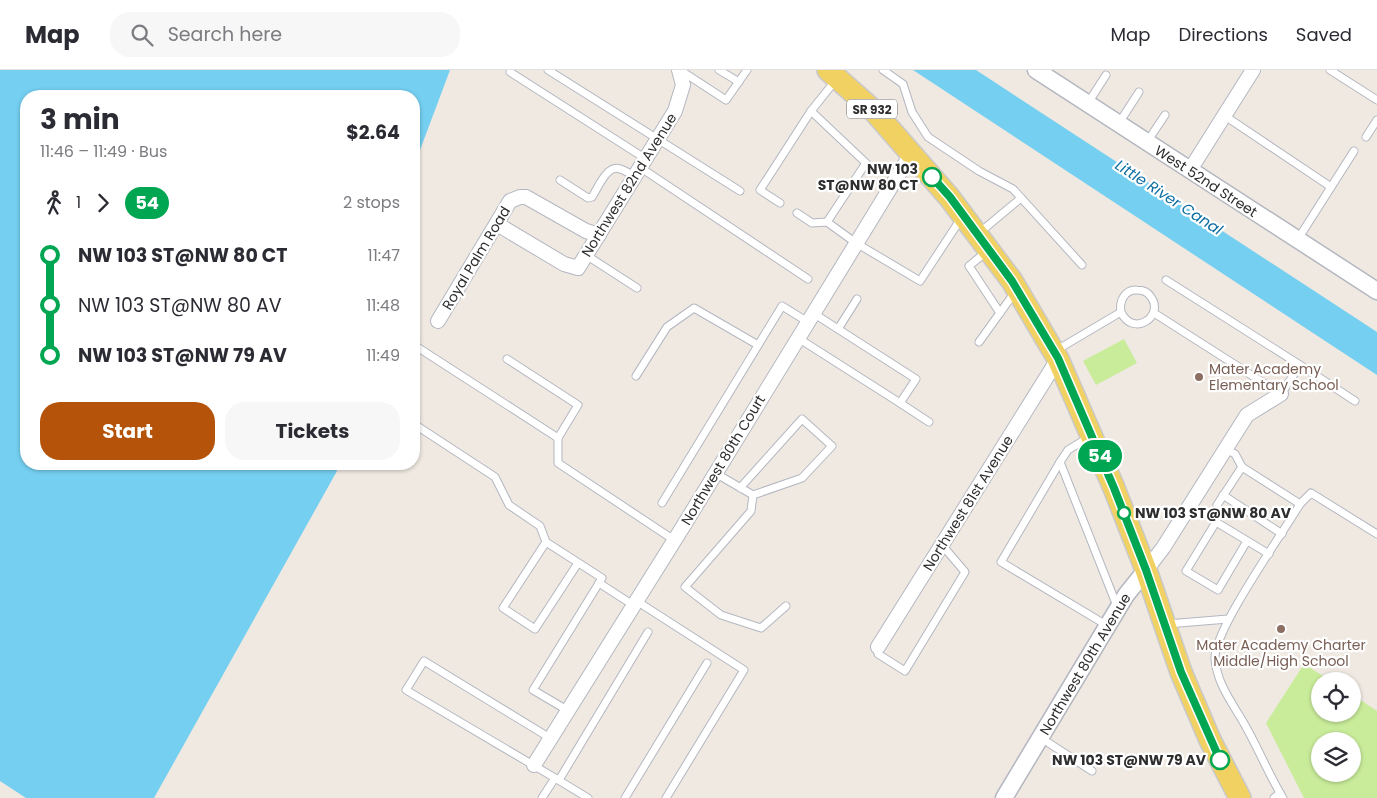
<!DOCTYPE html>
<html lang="en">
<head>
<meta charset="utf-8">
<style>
	:root { --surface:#fff; --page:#f7f7f7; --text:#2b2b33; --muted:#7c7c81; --line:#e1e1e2; --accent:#b45309 }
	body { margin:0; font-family:Poppins,sans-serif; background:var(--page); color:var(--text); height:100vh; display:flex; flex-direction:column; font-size:19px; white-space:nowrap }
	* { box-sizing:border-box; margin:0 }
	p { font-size:16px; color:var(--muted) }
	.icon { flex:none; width:28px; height:28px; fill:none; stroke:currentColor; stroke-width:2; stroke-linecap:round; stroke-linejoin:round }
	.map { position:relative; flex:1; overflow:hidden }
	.details { position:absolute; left:20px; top:20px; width:400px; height:380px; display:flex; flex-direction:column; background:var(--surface); border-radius:20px; box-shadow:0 1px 4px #0004 }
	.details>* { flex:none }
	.badge { padding:0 10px; border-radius:16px; font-size:18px; line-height:32px }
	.tools { position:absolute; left:1311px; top:602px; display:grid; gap:10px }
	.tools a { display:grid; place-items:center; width:50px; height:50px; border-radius:50%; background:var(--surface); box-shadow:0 1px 4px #0004; font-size:25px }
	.map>.badge { position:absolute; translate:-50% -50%; box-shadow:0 0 0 2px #fff }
	.legs { display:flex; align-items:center; gap:8px; height:55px; padding:0 20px; font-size:16px }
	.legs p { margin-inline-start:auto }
	.summary { display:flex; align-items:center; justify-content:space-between; height:85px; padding:0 20px }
	h1 { font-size:28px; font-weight:700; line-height:38px }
	.action { display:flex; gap:10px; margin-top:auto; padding:10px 20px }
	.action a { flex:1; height:58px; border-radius:20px; background:var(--accent); color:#fff; font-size:20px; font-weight:700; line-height:58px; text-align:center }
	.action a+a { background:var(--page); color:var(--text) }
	ul { padding:0 20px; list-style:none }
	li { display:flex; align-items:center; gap:18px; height:50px; font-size:19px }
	li i { display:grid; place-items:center; width:8px; height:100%; margin:0 6px; background:currentColor }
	li i::after { content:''; width:12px; height:12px; margin:-6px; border:4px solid; border-radius:50%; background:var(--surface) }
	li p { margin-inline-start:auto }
	li:first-child i { background:linear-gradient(#0000 50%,currentColor 0) }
	li:last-child i { background:linear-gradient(currentColor 50%,#0000 0) }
	header { display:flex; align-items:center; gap:30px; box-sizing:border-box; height:70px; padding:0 25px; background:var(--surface); border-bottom:1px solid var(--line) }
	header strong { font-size:24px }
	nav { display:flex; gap:28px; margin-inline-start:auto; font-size:18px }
	.search { width:350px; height:45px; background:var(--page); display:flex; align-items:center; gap:12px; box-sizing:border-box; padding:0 18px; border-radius:20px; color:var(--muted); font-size:19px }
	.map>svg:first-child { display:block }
	.pitch { fill:#c9ec9a; fill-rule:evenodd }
	.water { fill:#75cff0 }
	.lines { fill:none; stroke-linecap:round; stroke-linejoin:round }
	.service-casing { stroke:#b4b7c1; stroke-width:9 }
	.minor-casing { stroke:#b4b7c1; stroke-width:16 }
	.tertiary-casing { stroke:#b4b7c1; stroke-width:19 }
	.primary-casing { stroke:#c9c9c9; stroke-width:24 }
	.service { stroke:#fff; stroke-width:7 }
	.minor { stroke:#fff; stroke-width:14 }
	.tertiary { stroke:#fff; stroke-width:16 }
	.primary { stroke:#f2d163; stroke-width:21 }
	.line-1-casing { stroke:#fff; stroke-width:11 }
	.line-1 { stroke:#00a651; stroke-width:8 }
	.stop-1-dot { fill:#fff; stroke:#00a651; stroke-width:2.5 }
	.education-dot { fill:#8d6e63; stroke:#fff; stroke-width:2 }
	.labels { text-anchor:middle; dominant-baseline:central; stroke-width:4.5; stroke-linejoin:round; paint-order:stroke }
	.shield { fill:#fff; stroke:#6d6d6d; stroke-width:1 }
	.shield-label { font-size:12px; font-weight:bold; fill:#2e2e2e }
	.stop-label { font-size:14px; font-weight:bold; fill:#2e2e2e; stroke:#fff; text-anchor:end }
	.street-label { font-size:14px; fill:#2e2e2e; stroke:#fff }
	.education-label { font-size:14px; fill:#785e54; stroke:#fff; text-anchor:start }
	.water-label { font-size:15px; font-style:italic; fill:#0d6fa3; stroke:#fff }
</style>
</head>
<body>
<header>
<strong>Map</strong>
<div class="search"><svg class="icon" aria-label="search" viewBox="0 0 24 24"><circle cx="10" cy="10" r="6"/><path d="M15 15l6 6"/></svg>Search here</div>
<nav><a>Map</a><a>Directions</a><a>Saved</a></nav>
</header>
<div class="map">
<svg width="1377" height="728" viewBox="0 0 1377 728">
	<rect width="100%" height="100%" fill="#efe9e1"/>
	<!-- pitch -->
	<g class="pitch">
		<path d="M1124,269L1137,293L1096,315L1083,291Z"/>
		<path d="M1304,594L1331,611H1320V644H1352L1353,625L1377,641V728H1304L1266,653ZM1320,671H1352V704H1320Z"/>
	</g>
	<!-- water -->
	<g class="water">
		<path d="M0,0H450L414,96V26H26V394H334L337,401L154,728H26L0,711Z"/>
		<path d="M913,0H976L1377,262V305Z"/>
	</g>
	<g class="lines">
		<defs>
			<g id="service">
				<path d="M548,0L740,121"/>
				<path d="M680,0L726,30L747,0"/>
				<path d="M719,0L739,12"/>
				<path d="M883,0L903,14L912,42L928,67L979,101L1013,119L1082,195"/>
				<path d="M1330,0L1377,30"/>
				<path d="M510,2L646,89"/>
				<path d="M835,11L811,41L866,93L827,152L856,173L920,211L962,147"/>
				<path d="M1088,33L1106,5"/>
				<path d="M1225,46L1331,117"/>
				<path d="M1119,53L1139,22"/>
				<path d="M1366,67L1377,50"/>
				<path d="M1147,72L1165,45"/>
				<path d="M641,98L808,209"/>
				<path d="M560,110L588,128L592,127C598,118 607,94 620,99C625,100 630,104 635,107"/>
				<path d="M780,133L760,120L811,41"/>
				<path d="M797,143L812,153L827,152"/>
				<path d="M979,163L1021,128"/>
				<path d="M1298,169L1354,81"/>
				<path d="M986,182L969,196L1000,243"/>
				<path d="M586,185L637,218"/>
				<path d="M1166,210L1300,295"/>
				<path d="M1154,243L1281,324L1300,295L1355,331"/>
				<path d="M838,259L857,229"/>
				<path d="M798,268L900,333L916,309L813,243"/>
				<path d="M979,272L1015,222"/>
				<path d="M414,275L558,368"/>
				<path d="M1055,281L1121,242C1119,231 1125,219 1137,220C1142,220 1148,222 1151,227C1165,246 1133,268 1121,242"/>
				<path d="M507,289L578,335L558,368V393L674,470"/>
				<path d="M636,306L667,257L694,238L758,275"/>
				<path d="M900,333L929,352"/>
				<path d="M414,354L495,407L509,435L540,456L546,472"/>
				<path d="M1089,367L1068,380L1060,392L1117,536"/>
				<path d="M1226,379L1235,384L1242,397"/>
				<path d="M1060,392L1001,492L1108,556"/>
				<path d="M715,403L753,425L802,408L832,376L802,349L740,418"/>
				<path d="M753,425L751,441L685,517L721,545L761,558L786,536"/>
				<path d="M1223,425L1282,464"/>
				<path d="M662,433L782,236L808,252"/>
				<path d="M1216,452L1217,435L1242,397L1300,434"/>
				<path d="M1247,471L1218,520L1186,501L1216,452L1269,484"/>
				<path d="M578,493L535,559L503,538L546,472L602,508L599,513"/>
				<path d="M635,530L744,600L666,728"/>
				<path d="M1167,554L1228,549"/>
				<path d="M878,577V584L905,601L965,502L942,475"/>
				<path d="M567,640L533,620L599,513L633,535"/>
				<path d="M1041,668L1092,701"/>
				<path d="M555,708L588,728"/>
				<path d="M559,710L648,562"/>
				<path d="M542,728L555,708L406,620L424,591L550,668"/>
				<path d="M625,728L707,593"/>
				<path d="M1274,728L1280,723"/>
				<path d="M1283,728C1269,705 1259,680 1246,657C1234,635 1217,615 1215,589C1213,561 1283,463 1300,434L1311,423L1377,464"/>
			</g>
			<g id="minor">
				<path d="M1190,100L1253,0"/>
				<path d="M497,154L564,194L578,198L675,41L683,15L679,0"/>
				<path d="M438,251L510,131L520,127H526L586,161L599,165"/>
				<path d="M1146,500L1163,478L1247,345L1281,324"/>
				<path d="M878,577L1058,289"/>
				<path d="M534,695L684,455L911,84"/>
			</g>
			<g id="tertiary">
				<path d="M1036,0L1377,221"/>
				<path d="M1004,728L1126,525L1146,500"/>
			</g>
			<path id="primary" d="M828,0L874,41L949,127L1012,211L1058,289L1114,418L1146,500L1181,602L1210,670L1240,728"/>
		</defs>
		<!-- service casing -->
		<use href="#service" class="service-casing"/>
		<!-- minor casing -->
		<use href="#minor" class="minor-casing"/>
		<!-- tertiary casing -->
		<use href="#tertiary" class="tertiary-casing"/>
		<!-- primary casing -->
		<use href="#primary" class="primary-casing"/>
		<!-- service -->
		<use href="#service" class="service"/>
		<!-- minor -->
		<use href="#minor" class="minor"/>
		<!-- tertiary -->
		<use href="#tertiary" class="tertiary"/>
		<!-- primary -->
		<use href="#primary" class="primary"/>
	</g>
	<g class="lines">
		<defs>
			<path id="line-1" d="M932,107L950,127L1012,211L1058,288L1114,418L1146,500L1181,602L1220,690"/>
		</defs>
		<!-- line-1 casing -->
		<use href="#line-1" class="line-1-casing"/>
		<!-- line-1 -->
		<use href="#line-1" class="line-1"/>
	</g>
	<!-- markers -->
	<g class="stop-1-dot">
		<circle cx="932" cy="107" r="9"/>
		<circle cx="1124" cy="443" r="6"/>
		<circle cx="1220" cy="690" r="9"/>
	</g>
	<g class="education-dot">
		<circle cx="1199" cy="307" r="5"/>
		<circle cx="1281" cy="559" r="5"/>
	</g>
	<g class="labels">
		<!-- shield labels -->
		<rect class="shield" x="847" y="29.5" width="50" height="19" rx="4"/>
		<g class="shield-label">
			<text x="872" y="39">SR 932</text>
		</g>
		<!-- stop labels -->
		<g class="stop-label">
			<text x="918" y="99">NW 103<tspan x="918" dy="16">ST@NW 80 CT</tspan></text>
			<text x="1135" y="443" text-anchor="start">NW 103 ST@NW 80 AV</text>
			<text x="1206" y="690">NW 103 ST@NW 79 AV</text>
		</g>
		<!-- street labels -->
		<g class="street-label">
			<text transform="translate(1206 111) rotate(33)">West 52nd Street</text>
			<text transform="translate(629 115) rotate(-58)">Northwest 82nd Avenue</text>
			<text transform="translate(476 188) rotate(-59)">Royal Palm Road</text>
			<text transform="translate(723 390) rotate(-59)">Northwest 80th Court</text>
			<text transform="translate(968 433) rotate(-58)">Northwest 81st Avenue</text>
			<text transform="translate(1085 594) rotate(-59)">Northwest 80th Avenue</text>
		</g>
		<!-- education labels -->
		<g class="education-label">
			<text x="1209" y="299">Mater Academy<tspan x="1209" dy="16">Elementary School</tspan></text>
			<text x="1281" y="575" text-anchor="middle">Mater Academy Charter<tspan x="1281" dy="16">Middle/High School</tspan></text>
		</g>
		<!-- water labels -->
		<g class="water-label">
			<text transform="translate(1169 127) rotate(33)">Little River Canal</text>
		</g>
	</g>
</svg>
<div class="tools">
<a><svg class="icon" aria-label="locate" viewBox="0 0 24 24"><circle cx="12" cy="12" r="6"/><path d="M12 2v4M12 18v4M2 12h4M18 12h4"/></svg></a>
<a><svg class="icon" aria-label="layers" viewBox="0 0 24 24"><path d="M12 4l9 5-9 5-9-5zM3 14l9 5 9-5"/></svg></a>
</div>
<b class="badge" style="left:1100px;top:386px;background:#00a651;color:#fff">54</b>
<section class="details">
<div class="summary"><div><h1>3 min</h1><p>11:46 – 11:49 · Bus</p></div><b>$2.64</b></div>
<div class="legs"><svg class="icon" aria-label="walk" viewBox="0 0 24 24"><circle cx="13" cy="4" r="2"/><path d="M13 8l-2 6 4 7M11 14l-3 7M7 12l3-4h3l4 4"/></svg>1<svg class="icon" aria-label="forward" viewBox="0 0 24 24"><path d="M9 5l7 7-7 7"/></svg><b class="badge" style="background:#00a651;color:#fff">54</b><p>2 stops</p></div>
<ul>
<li><i style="color:#00a651"></i><b>NW 103 ST@NW 80 CT</b><p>11:47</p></li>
<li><i style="color:#00a651"></i><span>NW 103 ST@NW 80 AV</span><p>11:48</p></li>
<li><i style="color:#00a651"></i><b>NW 103 ST@NW 79 AV</b><p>11:49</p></li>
</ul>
<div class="action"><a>Start</a><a>Tickets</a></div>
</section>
</div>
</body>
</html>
